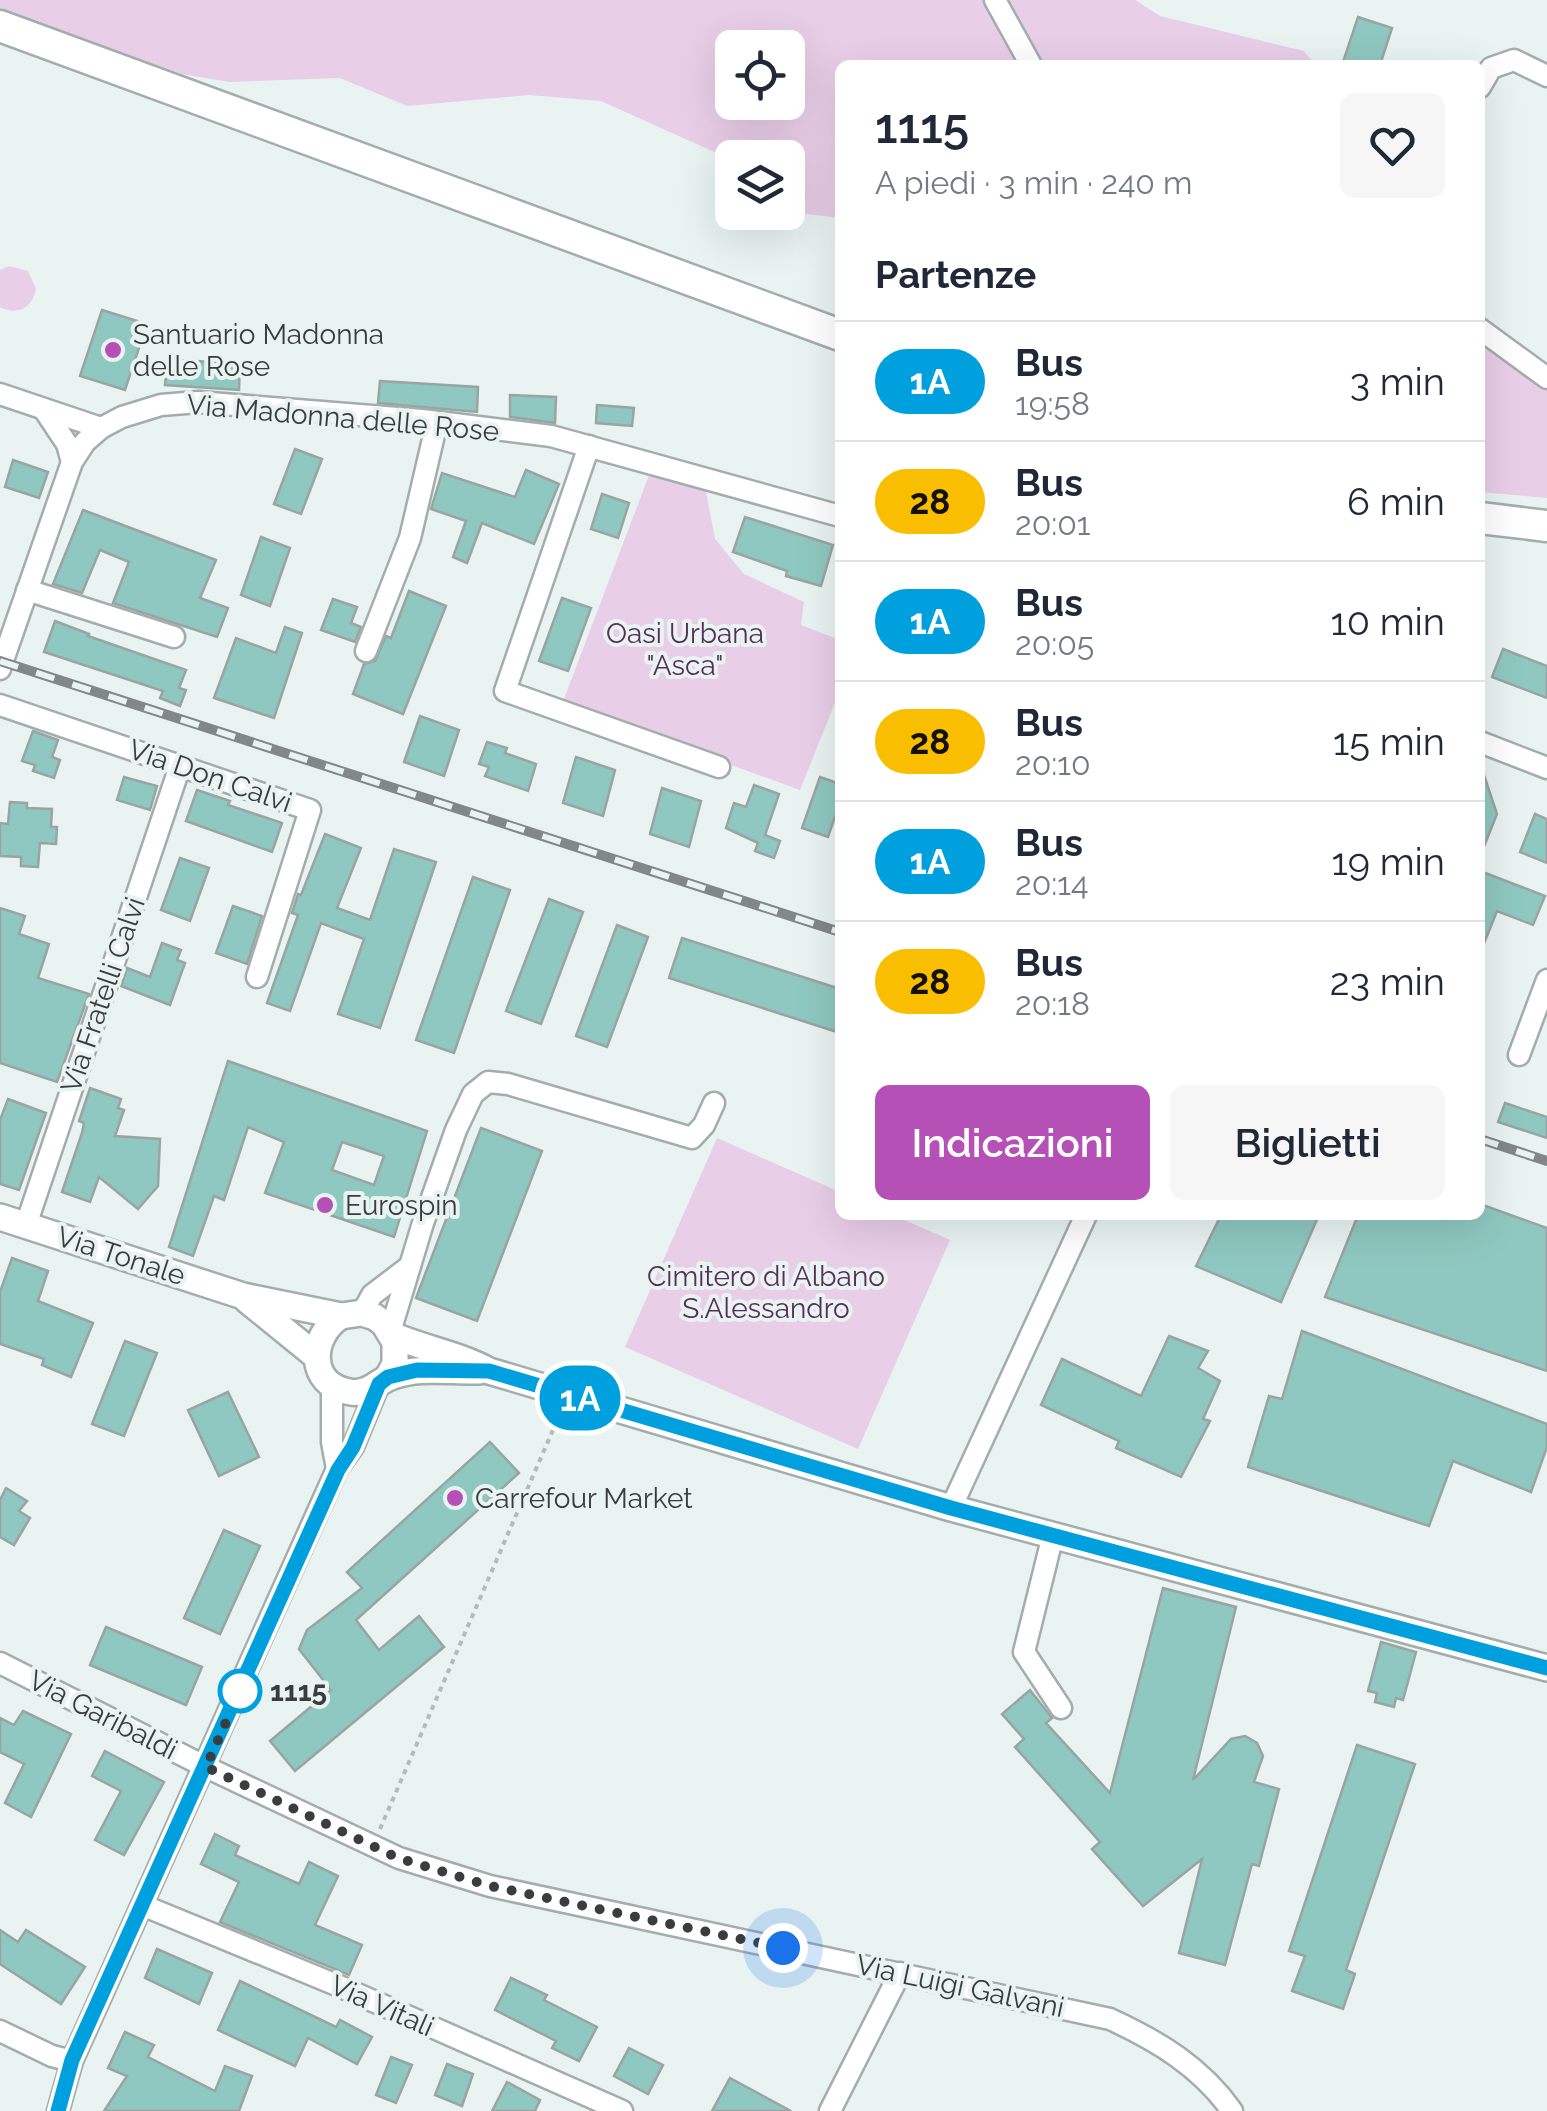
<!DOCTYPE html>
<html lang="it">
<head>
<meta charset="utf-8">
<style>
	:root { --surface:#fff; --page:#f6f6f7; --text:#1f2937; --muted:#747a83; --line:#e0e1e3; --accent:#b550b6 }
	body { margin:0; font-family:Raleway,sans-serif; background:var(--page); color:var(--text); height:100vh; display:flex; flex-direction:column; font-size:38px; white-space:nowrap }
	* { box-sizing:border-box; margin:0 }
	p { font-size:32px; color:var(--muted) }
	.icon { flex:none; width:55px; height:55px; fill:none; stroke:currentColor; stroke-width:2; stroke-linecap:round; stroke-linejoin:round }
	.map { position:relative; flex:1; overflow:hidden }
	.side { position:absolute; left:835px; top:60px; width:650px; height:1160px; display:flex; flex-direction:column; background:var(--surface); border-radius:15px; box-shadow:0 10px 40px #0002 }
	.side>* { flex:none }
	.badge { padding:0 20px; border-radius:32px; font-size:35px; line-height:65px }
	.tools { position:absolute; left:715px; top:30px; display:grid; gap:20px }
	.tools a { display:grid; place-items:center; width:90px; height:90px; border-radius:15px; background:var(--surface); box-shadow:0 10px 40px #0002; font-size:50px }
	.you { position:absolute; width:50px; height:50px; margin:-25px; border:8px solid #fff; border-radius:50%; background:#1a73e8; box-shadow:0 0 0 15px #1a73e833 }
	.map>.badge { position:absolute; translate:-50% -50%; box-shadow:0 0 0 5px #fff }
	h2 { padding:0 40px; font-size:38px; line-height:90px }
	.round { display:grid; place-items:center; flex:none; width:105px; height:105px; border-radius:15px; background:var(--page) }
	.headline { display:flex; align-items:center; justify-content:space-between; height:170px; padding:0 40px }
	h1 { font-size:48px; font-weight:600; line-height:75px }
	.action { display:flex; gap:20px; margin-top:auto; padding:20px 40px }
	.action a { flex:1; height:115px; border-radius:15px; background:var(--accent); color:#fff; font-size:40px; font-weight:600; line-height:115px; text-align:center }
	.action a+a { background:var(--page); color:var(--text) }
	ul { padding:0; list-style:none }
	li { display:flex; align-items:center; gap:30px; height:120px; padding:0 40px; border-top:2px solid var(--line) }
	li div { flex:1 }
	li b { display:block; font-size:38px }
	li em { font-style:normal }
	li .badge { min-width:110px; font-weight:700; text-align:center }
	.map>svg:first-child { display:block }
	.green { fill:#e9cee8; fill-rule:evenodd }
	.building { fill:#8fc8c0; stroke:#9aa4a2; stroke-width:2.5; fill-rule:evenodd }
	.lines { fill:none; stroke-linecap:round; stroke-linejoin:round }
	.minor-casing { stroke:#a3adac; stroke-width:25 }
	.major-casing { stroke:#a3adac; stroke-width:30 }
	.highway-casing { stroke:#a3adac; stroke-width:35 }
	.path { stroke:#b3bcbb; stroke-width:4; stroke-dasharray:5 5; stroke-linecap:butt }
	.minor { stroke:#fff; stroke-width:20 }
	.major { stroke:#fff; stroke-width:25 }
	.highway { stroke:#fff; stroke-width:30 }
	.rail-casing { stroke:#818887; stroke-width:10 }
	.rail { stroke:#e9f4f2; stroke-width:6; stroke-dasharray:19; stroke-linecap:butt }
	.line-casing { stroke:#fff; stroke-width:22 }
	.line { stroke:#00a0de; stroke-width:15 }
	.walk { stroke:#393d3d; stroke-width:10; stroke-dasharray:0 18 }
	.poi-dot { fill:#b550b6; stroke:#e9f4f2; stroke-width:4 }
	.stop-dot { fill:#fff; stroke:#00a0de; stroke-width:5 }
	.labels { text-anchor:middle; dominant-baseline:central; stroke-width:8; stroke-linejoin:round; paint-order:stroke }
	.poi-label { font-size:28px; fill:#393d3d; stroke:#e9f4f2; text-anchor:start }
	.street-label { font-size:28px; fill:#393d3d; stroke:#e9f4f2 }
	.park-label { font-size:28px; fill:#592e59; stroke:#e9f4f2 }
	.stop-label { font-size:28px; font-weight:bold; fill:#393d3d; stroke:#e9f4f2; text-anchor:start }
</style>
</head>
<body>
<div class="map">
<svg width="1547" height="2111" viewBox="0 0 1547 2111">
	<rect width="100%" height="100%" fill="#e9f4f2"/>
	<!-- green -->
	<g class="green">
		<path d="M0,0H1135L1160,16L1304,51L1315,65H840V221L833,217L787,212L788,158H732V160L601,101L529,95L407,106L340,78L229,82L182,74L21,17L0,10ZM732,48H788V102H732Z"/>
		<path d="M9,266L28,271L36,289C32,308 18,316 0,307V270Z"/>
		<path d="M1480,335L1547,388V498L1480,492Z"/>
		<path d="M651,470L705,486L715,539L744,574L804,602L801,625L840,640V690L800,790L562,704Z"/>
		<path d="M717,1138L840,1192V1215H893L950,1240L858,1449L625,1347Z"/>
	</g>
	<!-- building -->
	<g class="building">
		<path d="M1358,17L1392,28L1380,65H1342Z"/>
		<path d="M102,310L147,324L125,390L80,376Z"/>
		<path d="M167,359L240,364L239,390L165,385Z"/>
		<path d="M380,381L478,387L477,412L378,403Z"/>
		<path d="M510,395L556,397L555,423L510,417Z"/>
		<path d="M597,405L634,408L632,426L596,423Z"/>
		<path d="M295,449L322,459L301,514L274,504Z"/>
		<path d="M13,460L48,472L39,498L5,487Z"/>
		<path d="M526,470L559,484L534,544L482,523L467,563L453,557L466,521L431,509L442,473L515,497Z"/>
		<path d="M602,494L629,503L618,538L591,529Z"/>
		<path d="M83,510L216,560L200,598L228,608L217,637L113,603L129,562L100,550L82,593L53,584Z"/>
		<path d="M745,517L833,545L821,586L786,576L787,571L733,552Z"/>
		<path d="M261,537L290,548L270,606L241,595Z"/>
		<path d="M409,591L446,606L403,714L353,694L364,664L375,661L386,636L391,638Z"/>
		<path d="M562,598L591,608L568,671L539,661Z"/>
		<path d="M333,599L357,607L351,623L361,627L355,642L321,630Z"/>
		<path d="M55,621L89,634L88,636L186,670L179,688L186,690L180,706L160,698L163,691L44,652Z"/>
		<path d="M285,627L302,633L274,718L214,698L236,638L276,653Z"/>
		<path d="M1503,649L1547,666V698L1492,677Z"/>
		<path d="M420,716L459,730L444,776L404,762Z"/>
		<path d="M33,731L58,740L52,757L60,760L54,778L33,771L35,765L22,761Z"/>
		<path d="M487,742L507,748L505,753L536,764L528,791L485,776L489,767L479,764Z"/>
		<path d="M576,757L615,770L603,816L563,803Z"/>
		<path d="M1480,772H1483L1497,814L1481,854Z"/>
		<path d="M124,777L157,786L150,810L117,800Z"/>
		<path d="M820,777L840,784V803L828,837L802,828Z"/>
		<path d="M754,785L779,794L765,835L780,841L774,858L755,851L758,843L726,828L734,803L746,807Z"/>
		<path d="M662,788L701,801L689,847L650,834Z"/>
		<path d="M197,790L230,801L228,805L282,823L272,852L186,821Z"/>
		<path d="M10,802L27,803V808L52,809L51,827H57L56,844L40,843L38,867L21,866V857L0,856V823L8,824Z"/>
		<path d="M1535,814L1547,819V863L1520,852Z"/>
		<path d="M325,834L361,848L337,908L370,920L394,849L436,862L380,1028L338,1014L364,939L321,923L290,1011L267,1003L298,915L292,913L298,894L301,895Z"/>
		<path d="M180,858L209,868L190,921L161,910Z"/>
		<path d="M1480,871L1545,896L1533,925L1497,911L1481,951Z"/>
		<path d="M473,877L510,890L454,1053L416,1040Z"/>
		<path d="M549,899L583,912L541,1024L506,1011Z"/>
		<path d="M233,906L262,916L247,964L216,953Z"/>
		<path d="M0,908L25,916L19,934L49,944L38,978L89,994L57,1082L0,1063Z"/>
		<path d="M617,925L648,937L607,1047L576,1036Z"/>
		<path d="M682,938L840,989V1033L669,978Z"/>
		<path d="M162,943L181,950L177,960L185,963L170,1005L121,986L127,968L150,977Z"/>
		<path d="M228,1061L427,1131L394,1237L265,1193L284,1142L248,1127L224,1200L214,1196L193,1256L169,1247ZM342,1142L384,1156L374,1185L332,1170Z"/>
		<path d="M90,1088L121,1099L118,1108L124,1110L115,1136L160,1139L158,1186L138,1209L99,1177L90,1202L62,1192L82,1133L84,1123L79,1121Z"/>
		<path d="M8,1099L46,1113L19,1190L0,1184V1120Z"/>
		<path d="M1505,1103L1547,1117V1138L1498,1122Z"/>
		<path d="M481,1128L542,1151L477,1321L416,1298Z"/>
		<path d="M1480,1204L1547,1228V1371L1325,1297L1358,1215H1480Z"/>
		<path d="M1221,1215H1319L1281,1302L1196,1266Z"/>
		<path d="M12,1258L48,1271L38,1301L93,1323L71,1377L42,1365L44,1359L0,1344V1292Z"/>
		<path d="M1302,1331L1547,1424V1447L1531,1492L1453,1461L1429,1526L1248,1467L1269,1396L1282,1399Z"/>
		<path d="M1169,1336L1208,1351L1198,1368L1220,1381L1203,1419L1210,1421L1181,1477L1116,1448L1119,1441L1041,1405L1062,1359L1141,1396Z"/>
		<path d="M125,1341L157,1353L124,1436L92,1424Z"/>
		<path d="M228,1392L259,1457L219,1476L188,1410Z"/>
		<path d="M490,1442L519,1473L356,1620L379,1650L419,1616L444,1647L295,1771L270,1741L331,1690L299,1649L307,1630L362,1588L347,1572Z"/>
		<path d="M6,1488L27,1501L19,1511L30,1518L14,1545L0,1537V1500Z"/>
		<path d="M224,1530L260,1546L220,1634L184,1618Z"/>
		<path d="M1163,1588L1236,1607L1193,1780L1231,1739L1245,1736L1257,1743L1263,1756L1254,1782L1279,1789L1259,1866L1252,1864L1225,1965L1179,1953L1202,1859L1143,1906L1092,1849L1100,1842L1015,1747L1024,1739L1002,1714L1030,1690L1052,1718L1046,1723L1110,1793Z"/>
		<path d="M106,1627L202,1667L186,1705L90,1665Z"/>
		<path d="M1381,1642L1416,1652L1403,1700L1396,1698L1394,1707L1375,1702L1377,1693L1368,1691Z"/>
		<path d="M23,1711L71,1734L31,1817L5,1803L24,1764L0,1752V1718L14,1725Z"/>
		<path d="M1357,1745L1415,1764L1346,1970L1355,1974L1343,2009L1292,1991L1305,1956L1289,1951Z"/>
		<path d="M105,1751L164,1782L124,1855L95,1840L121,1791L92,1776Z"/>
		<path d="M215,1834L239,1846L235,1855L299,1884L309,1862L338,1876L315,1925L362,1945L349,1975L220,1922L239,1882L201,1864Z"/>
		<path d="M0,1930L18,1942L26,1930L85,1967L61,2004L0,1964Z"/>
		<path d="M157,1949L212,1973L199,2004L145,1978Z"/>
		<path d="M511,1978L547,1995L544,2000L597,2027L579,2061L552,2048L556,2041L495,2010Z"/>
		<path d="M240,1981L336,2027L340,2020L372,2037L357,2064L308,2038L295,2066L218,2030Z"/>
		<path d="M125,2032L154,2045L148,2057L215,2091L225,2066L252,2076L239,2111H104L127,2076L108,2068Z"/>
		<path d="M629,2048L663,2065L648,2094L614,2076Z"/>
		<path d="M391,2057L412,2065L396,2103L376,2095Z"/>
		<path d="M447,2064L473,2074L462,2106L435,2095Z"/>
		<path d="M730,2078L791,2111H712Z"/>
		<path d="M507,2082L540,2100L535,2111H492Z"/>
	</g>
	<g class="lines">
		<defs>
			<g id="minor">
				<path d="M995,0L1031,65"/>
				<path d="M1480,87L1491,68L1514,60L1547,76"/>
				<path d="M1480,329L1547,378"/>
				<path d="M0,394L101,428"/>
				<path d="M45,411L67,444L72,462"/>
				<path d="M589,446L505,691L719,767"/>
				<path d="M27,590L174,637"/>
				<path d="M366,651L410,538L437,422"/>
				<path d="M0,669L72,462L85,442L101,428L122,417L161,405L198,402L422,420L551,436L840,516"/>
				<path d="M0,705L310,810L257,977"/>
				<path d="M1480,742L1547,768"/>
				<path d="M1519,1055L1547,980"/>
				<path d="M26,1225L180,766"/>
				<path d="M362,1313L372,1295L410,1266"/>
				<path d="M390,1332L423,1223L456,1130L473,1094L488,1082L508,1084L692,1138L704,1125L714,1103"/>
				<path d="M332,1384V1442L337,1469"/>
				<path d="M951,1508L1086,1215"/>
				<path d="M1053,1535L1024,1652L1061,1708"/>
				<path d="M0,1663L206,1767L399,1858L490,1886L1110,2019C1158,2041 1201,2067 1232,2111"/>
				<path d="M142,1905L339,1986L622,2111"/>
				<path d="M0,2031L52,2056L72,2061"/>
				<path d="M58,2111L72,2061L337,1469L353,1447L379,1384"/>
				<path d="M830,2111L900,1973"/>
			</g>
			<g id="major">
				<path d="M0,1217L243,1296L341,1316L362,1313L375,1317L384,1324L395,1342V1364L388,1377"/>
				<path d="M247,1300L316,1356"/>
				<path d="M341,1316C309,1336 307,1385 350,1392C369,1395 377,1381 393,1376C420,1366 450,1372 479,1371"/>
				<path d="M392,1335C425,1349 458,1354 489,1371L951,1508L1547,1668"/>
			</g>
			<g id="highway">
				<path d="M0,26L840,335"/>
				<path d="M1480,518L1547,526"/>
			</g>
		</defs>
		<!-- minor casing -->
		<use href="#minor" class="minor-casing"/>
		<!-- major casing -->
		<use href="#major" class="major-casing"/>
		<!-- highway casing -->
		<use href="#highway" class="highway-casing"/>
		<!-- path -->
		<path class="path" d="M380,1829L559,1416"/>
		<!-- minor -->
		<use href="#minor" class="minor"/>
		<!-- major -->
		<use href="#major" class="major"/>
		<!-- highway -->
		<use href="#highway" class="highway"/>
		<defs>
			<g id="rail">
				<path d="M0,661L840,932"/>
				<path d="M1480,1139L1547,1161"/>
			</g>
		</defs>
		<!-- rail casing -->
		<use href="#rail" class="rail-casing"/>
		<!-- rail -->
		<use href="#rail" class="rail"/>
	</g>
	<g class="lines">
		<defs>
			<path id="line" d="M58,2111L72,2060L338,1470L353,1447L379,1384L388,1377L417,1370L489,1371L951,1508L1547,1668"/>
		</defs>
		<!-- line casing -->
		<use href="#line" class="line-casing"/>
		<!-- line -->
		<use href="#line" class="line"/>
		<!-- walk -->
		<path class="walk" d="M240,1691L206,1767L398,1858L490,1886L783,1948"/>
	</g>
	<!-- markers -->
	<g class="poi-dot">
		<circle cx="113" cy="350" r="10"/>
		<circle cx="325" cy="1205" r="10"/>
		<circle cx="455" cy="1498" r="10"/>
	</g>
	<circle class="stop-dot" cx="240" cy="1691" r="20"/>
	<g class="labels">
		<!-- poi labels -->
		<g class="poi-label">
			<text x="133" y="334">Santuario Madonna<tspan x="133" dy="32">delle Rose</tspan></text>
			<text x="345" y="1205">Eurospin</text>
			<text x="475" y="1498">Carrefour Market</text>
		</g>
		<!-- street labels -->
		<g class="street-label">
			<text transform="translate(343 418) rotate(5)">Via Madonna delle Rose</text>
			<text transform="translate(210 776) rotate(19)">Via Don Calvi</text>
			<text transform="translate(103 995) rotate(-71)">Via Fratelli Calvi</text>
			<text transform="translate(121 1256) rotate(18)">Via Tonale</text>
			<text transform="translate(103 1715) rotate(27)">Via Garibaldi</text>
			<text transform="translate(960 1986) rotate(12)">Via Luigi Galvani</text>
			<text transform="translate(382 2006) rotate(24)">Via Vitali</text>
		</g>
		<!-- park labels -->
		<g class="park-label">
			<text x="685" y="633">Oasi Urbana<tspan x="685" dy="32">"Asca"</tspan></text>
			<text x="766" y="1276">Cimitero di Albano<tspan x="766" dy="32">S.Alessandro</tspan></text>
		</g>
		<!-- stop labels -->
		<g class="stop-label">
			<text x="270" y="1691">1115</text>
		</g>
	</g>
</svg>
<div class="tools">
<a><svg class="icon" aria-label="locate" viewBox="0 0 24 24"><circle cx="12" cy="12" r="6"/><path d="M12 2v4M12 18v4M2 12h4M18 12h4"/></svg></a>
<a><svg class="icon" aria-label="layers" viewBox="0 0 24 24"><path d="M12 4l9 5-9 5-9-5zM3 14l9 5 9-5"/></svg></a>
</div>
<div class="you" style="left:783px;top:1948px"></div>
<b class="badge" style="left:580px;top:1398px;background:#00a0de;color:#fff">1A</b>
<section class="side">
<div class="headline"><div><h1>1115</h1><p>A piedi · 3 min · 240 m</p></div><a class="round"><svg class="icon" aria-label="heart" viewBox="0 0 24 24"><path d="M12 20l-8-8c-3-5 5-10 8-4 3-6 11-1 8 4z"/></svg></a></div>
<h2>Partenze</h2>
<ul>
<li><span class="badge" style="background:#00a0de;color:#fff">1A</span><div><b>Bus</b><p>19:58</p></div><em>3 min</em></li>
<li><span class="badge" style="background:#fabe01;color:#111">28</span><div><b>Bus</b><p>20:01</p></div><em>6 min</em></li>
<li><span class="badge" style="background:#00a0de;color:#fff">1A</span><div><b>Bus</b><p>20:05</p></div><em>10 min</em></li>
<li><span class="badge" style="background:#fabe01;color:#111">28</span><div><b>Bus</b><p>20:10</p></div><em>15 min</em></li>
<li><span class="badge" style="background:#00a0de;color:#fff">1A</span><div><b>Bus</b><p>20:14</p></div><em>19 min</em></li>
<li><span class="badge" style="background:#fabe01;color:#111">28</span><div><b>Bus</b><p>20:18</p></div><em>23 min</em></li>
</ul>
<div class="action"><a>Indicazioni</a><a>Biglietti</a></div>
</section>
</div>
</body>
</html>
